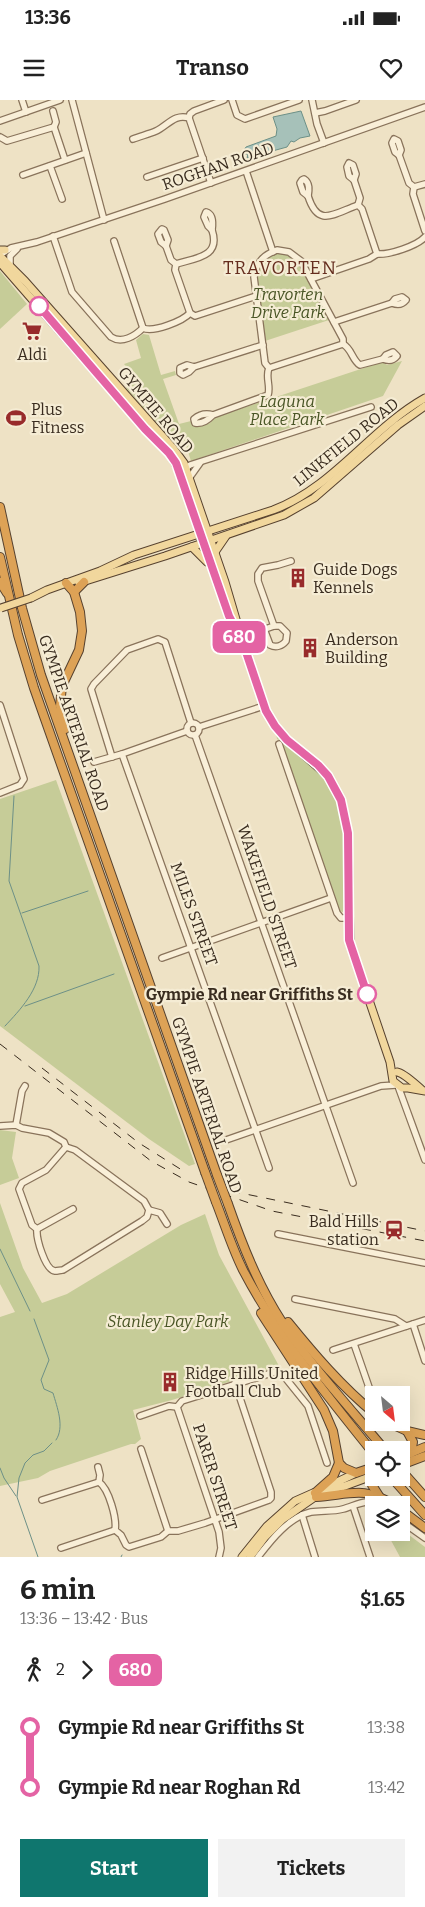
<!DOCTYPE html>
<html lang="en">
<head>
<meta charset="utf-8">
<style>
	:root { --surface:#fff; --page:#f2f2f2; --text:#222; --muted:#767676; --accent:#0f766e }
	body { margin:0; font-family:Bitter,serif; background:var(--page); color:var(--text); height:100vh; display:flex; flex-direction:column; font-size:19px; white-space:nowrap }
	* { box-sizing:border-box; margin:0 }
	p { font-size:16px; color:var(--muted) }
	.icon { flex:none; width:28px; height:28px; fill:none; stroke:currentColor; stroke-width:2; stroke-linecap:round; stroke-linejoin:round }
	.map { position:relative; height:1457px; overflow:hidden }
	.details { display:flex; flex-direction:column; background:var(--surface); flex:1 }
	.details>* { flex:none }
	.badge { padding:0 10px; border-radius:8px; font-size:18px; line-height:32px }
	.needle { width:32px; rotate:152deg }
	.buttons { position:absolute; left:365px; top:1286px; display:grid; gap:10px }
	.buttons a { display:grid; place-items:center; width:45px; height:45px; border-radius:0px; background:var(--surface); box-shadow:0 5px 20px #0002; font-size:25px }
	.map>.badge { position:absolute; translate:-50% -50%; box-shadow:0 0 0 2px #fff }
	.legs { display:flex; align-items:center; gap:8px; height:55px; padding:0 20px; font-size:16px }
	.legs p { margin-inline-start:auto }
	.head { display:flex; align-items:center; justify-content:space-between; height:85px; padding:0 20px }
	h1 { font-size:28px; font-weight:700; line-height:38px }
	.button { display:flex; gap:10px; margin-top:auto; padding:10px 20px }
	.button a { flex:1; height:58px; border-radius:0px; background:var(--accent); color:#fff; font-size:20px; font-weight:700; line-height:58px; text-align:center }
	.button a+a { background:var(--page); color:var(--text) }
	ul { padding:0 20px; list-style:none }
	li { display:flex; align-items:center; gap:18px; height:60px; font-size:19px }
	li i { display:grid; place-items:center; width:8px; height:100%; margin:0 6px; background:currentColor }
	li i::after { content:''; width:12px; height:12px; margin:-6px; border:4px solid; border-radius:50%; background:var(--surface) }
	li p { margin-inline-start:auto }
	li:first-child i { background:linear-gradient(#0000 50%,currentColor 0) }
	li:last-child i { background:linear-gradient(currentColor 50%,#0000 0) }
	.status { display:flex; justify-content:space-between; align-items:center; height:35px; padding:0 25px; background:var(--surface); direction:ltr }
	.status svg { height:14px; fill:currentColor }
	header { display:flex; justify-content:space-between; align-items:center; height:65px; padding:0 20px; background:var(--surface); font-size:22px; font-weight:700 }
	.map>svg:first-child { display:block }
	.green { fill:#c6cc98 }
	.water { fill:#a6c1b9; stroke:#6d9087 }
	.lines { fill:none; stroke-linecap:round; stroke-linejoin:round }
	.stream { stroke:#6d9087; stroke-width:1 }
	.minor-casing { stroke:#89735b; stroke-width:8 }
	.major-casing { stroke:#57422f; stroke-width:9 }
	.highway-casing { stroke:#57422f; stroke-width:10 }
	.minor { stroke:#f9efd8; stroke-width:5.5 }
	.major { stroke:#f1d79d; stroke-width:7 }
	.highway { stroke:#dda256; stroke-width:8 }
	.rail { stroke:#392c1f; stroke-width:1; stroke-dasharray:9 9; stroke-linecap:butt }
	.major-bridge-casing { stroke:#57422f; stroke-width:9; stroke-linecap:butt }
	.highway-bridge-casing { stroke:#57422f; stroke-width:10; stroke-linecap:butt }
	.major-bridge { stroke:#f1d79d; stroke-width:7 }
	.highway-bridge { stroke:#dda256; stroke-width:8 }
	.line-1-casing { stroke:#fff; stroke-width:11 }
	.line-1 { stroke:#e463a4; stroke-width:8 }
	.stop-1-dot { fill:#fff; stroke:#e463a4; stroke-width:2.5 }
	.labels { text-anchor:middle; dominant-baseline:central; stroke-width:4.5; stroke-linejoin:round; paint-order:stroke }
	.street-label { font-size:16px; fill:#392c1f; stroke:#f5ecd4 }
	.park-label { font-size:16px; font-style:italic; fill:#495525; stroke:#f5ecd4 }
	.poi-label { font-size:16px; fill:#392c1f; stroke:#f5ecd4; text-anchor:start }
	.stop-label { font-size:16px; font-weight:bold; fill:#392c1f; stroke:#f5ecd4; text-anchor:end }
	.neighbourhood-label { font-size:18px; letter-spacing:1px; fill:#652d1e; stroke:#f5ecd4 }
</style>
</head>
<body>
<div class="status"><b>13:36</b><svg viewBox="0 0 49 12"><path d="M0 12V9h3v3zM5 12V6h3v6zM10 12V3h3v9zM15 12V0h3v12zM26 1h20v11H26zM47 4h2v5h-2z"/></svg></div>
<header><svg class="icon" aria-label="menu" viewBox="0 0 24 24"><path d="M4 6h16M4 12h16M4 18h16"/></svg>Transo<svg class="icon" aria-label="heart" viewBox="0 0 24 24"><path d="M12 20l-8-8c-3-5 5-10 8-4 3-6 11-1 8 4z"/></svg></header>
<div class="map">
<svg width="425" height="1457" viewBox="0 0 425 1457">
	<rect width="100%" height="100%" fill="#eee2c5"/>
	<!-- green -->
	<g class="green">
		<path d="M278,153L288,155L298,163L329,220L265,241L257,176L260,164L267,157Z"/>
		<path d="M0,171L27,204L0,229Z"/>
		<path d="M143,234L149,235L161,275L175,271L176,275L163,279L179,324L191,321L192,324L197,327L210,323L215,317L382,262L387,265L402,261L383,296L191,361L185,342L174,338L171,339L126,288L136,278L124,264L141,258L136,240Z"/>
		<path d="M276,633C292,647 310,661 324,677C352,708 345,765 345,803L343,812L339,811L282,648L283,642L277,639Z"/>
		<path d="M56,680L195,1064L189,1066L149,1039L0,926V699Z"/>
		<path d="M0,1030L16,1032L12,1058L19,1078L0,1085Z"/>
		<path d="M0,1103L23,1168L42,1203L67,1194L181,1125L205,1114L219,1155L279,1266L172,1300L133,1310L141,1339L135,1344H131L50,1371L38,1378L0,1386V1217L15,1212L0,1184Z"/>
		<path d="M401,1429L425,1447V1457H400L387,1433L401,1432Z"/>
	</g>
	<!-- water -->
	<path class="water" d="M301,11L310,36L300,38L294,42L291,41L287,47L247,58L248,54H244L243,52L246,47L276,36L277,29L273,17Z"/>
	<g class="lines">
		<!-- stream -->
		<g class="stream">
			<path d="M22,813L88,791"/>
			<path d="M25,906L114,874"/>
			<path d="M5,926C20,910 40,889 39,866L9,781L14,696"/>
			<path d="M0,1149L30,1211"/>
			<path d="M34,1219L49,1260L41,1280L44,1289L53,1293C57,1307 65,1327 56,1340"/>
			<path d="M0,1368L4,1378L16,1396"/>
			<path d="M38,1457L17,1397L19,1378L25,1363L33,1355L44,1351L52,1343"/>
			<path d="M121,1457L122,1455"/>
		</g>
		<defs>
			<g id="minor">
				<path d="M22,0L26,12"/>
				<path d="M72,0L104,120"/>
				<path d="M232,0L237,15L245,19L299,0"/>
				<path d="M312,0L317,24L324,43"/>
				<path d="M53,11L56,22L54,27"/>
				<path d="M315,13L325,11L356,0"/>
				<path d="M189,18L190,14L194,11L224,0"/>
				<path d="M0,21L60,0"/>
				<path d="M0,37L7,41L54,27L65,60"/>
				<path d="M133,39C141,36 149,34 156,31C167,26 175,13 189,18L211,83"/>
				<path d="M394,39L398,41L401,50L399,55L395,52L392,43Z"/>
				<path d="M399,55L409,83L414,87L413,94L425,131"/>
				<path d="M349,63L353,65L356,74L354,80L349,76L347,67Z"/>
				<path d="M50,66L62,99"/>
				<path d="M246,71L273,152"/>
				<path d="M23,75L86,53"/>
				<path d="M147,77L203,58"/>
				<path d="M304,79C310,83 309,90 308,96L303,92L300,83L302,80Z"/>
				<path d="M414,87L425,84"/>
				<path d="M308,96C318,128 333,114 358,105"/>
				<path d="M206,112C213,114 213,123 212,130L208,126L204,117Z"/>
				<path d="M162,129L164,130L168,140L166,146L161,142L158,134Z"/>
				<path d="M53,136L72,192L111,237C122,244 135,236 143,228"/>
				<path d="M114,141L143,228C153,233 183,221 190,213"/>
				<path d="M166,146L171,160L176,164L175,170L190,213L195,216L256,196"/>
				<path d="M277,150L289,152L301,161L343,239V244L269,268L265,263L254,177C257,162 263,155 277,150Z"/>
				<path d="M3,153L11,148L37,142L165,99L425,7"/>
				<path d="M377,154C389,155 417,146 425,137"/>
				<path d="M176,164C196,158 221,157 212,130"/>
				<path d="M10,166V156L17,149"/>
				<path d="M311,179L369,159L377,154L362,109L358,105L360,98L354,80"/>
				<path d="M402,197L406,200C402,205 397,205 392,203L395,199Z"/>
				<path d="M334,222L392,203"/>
				<path d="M343,244C352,249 352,260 360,265L383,259"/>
				<path d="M393,252L397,256C393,261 388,261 383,259L386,255Z"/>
				<path d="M194,267L189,272L183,275L180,273V268L187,265L194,267L263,245"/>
				<path d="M213,315C208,320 203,324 195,323L194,319C200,314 206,313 213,315L268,295C271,286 265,277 269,268"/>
				<path d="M184,370L190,365L371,307"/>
				<path d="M190,377L200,363"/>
				<path d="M274,526L258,481V474L262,468L278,465L291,461"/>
				<path d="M242,537L274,526H280L287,533L286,541C282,546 276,548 270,545L264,529"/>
				<path d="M0,605L24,679L20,685L0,693"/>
				<circle cx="193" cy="629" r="6"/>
				<path d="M199,627L264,606"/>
				<path d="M195,635L353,1083"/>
				<path d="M279,644L337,813L341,818H349"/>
				<path d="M122,654L269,1068"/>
				<path d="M112,657L91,589L94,584L127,550L158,539L165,542L191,623"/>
				<path d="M94,662L122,654L187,631"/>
				<path d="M162,858L331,798"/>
				<path d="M398,986L425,1060"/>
				<path d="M16,1025L22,991L25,986"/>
				<path d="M0,1026L16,1025L22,1028L49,1033L64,1042L66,1047"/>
				<path d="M226,1040L381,986L396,985"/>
				<path d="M66,1047L75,1050L144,1101L149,1110L147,1117L142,1121L63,1170C60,1170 58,1171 55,1171C45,1170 36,1138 37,1129L32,1125L19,1089L22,1083L46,1070Z"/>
				<path d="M149,1110L160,1113L167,1124"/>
				<path d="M37,1129L73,1109"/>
				<path d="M278,1134L425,1163"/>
				<path d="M295,1199L395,1219L406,1226"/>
				<path d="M413,1224L425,1261"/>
				<path d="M354,1244L371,1293"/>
				<path d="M333,1250L425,1220"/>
				<path d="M177,1307L219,1432L221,1448L219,1457"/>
				<path d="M140,1316L169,1306L177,1307L182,1301L278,1271L283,1275L308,1306L327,1363"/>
				<path d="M141,1349L168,1431"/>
				<path d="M98,1367L100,1375L99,1382C109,1389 117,1419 115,1430L121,1435L126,1445L129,1447L161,1437L168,1431H178L205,1423L269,1400L271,1398V1392L235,1283"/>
				<path d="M42,1400L99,1382"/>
				<path d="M353,1406L370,1457"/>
				<path d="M302,1415L315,1457"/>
				<path d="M401,1421L425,1438"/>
				<path d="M61,1448L115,1430"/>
				<path d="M258,1457C271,1440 289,1417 311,1412C322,1410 332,1412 343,1409C355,1406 368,1397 380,1405"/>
			</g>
			<g id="major">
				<path d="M0,150H5"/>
				<path d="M0,156L25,181L173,348L184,363L225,482L243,543L266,611L275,626L287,640L328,676L341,700L348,733L350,844L390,962L393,981L402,988H408L425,991"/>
				<path d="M1,160L3,166L145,329L169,353L179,370L229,516L239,537"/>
				<path d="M192,447L207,462L211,464"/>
				<path d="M215,452L226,436"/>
				<path d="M79,483L165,456L284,415L314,398L398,325L425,306"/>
				<path d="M31,498L47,490L100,471L134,455L273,410C333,388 370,329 425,298"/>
				<path d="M397,972C404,973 415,984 421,989"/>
				<path d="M242,1457L267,1426L295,1401L313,1393L345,1386L372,1376"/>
				<path d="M250,1457L265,1437L283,1419L335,1383L356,1373"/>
			</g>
			<g id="highway">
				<path d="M0,407L22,508L41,575L217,1075"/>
				<path d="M0,457L18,535L34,588L205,1072"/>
				<path d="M0,482L7,493"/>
				<path d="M74,492L84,482"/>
				<path d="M65,629L60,606L62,586L79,550L82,531L80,512L74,492L66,483"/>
				<path d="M216,1102C225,1125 232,1148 243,1170C278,1237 327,1295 374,1354"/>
				<path d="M228,1104C242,1144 258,1185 282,1222C312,1267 350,1308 385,1350"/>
				<path d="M261,1213L324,1310L333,1331L339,1363L344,1368L356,1373L374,1367"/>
				<path d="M288,1222C314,1254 342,1287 374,1313"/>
				<path d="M387,1322L407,1331L425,1335"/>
				<path d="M407,1331L413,1342L411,1353"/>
				<path d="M401,1357L425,1347"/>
				<path d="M401,1365L425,1356"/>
				<path d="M401,1370L425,1397"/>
				<path d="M374,1375L372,1376V1385L379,1396"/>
				<path d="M392,1378L425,1415"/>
				<path d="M315,1393L333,1377L339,1363"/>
				<path d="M316,1397C348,1395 365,1385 394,1405"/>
				<path d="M401,1410L425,1428"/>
			</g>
		</defs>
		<!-- minor casing -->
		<use href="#minor" class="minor-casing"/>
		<!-- major casing -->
		<use href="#major" class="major-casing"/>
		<!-- highway casing -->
		<use href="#highway" class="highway-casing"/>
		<!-- minor -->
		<use href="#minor" class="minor"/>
		<!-- major -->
		<use href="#major" class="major"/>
		<!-- highway -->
		<use href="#highway" class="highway"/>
		<!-- rail -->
		<g class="rail">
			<path d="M0,944L151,1061L189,1082L272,1111L425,1141"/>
			<path d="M42,968L139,1043L185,1072"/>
			<path d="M231,1091L425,1131"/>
		</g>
		<defs>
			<path id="major-bridge" d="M1,508L31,498"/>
			<g id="highway-bridge">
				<path d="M205,1072L216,1102"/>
				<path d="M217,1075L228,1104"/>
			</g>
		</defs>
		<!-- major-bridge casing -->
		<use href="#major-bridge" class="major-bridge-casing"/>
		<!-- highway-bridge casing -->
		<use href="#highway-bridge" class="highway-bridge-casing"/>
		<!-- major-bridge -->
		<use href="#major-bridge" class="major-bridge"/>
		<!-- highway-bridge -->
		<use href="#highway-bridge" class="highway-bridge"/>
	</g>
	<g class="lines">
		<defs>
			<path id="line-1" d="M39,206L145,329L169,353L176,363L229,516L243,543L266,611L275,626L287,640L318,665L328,676L341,700L348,733L349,840L367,894"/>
		</defs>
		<!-- line-1 casing -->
		<use href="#line-1" class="line-1-casing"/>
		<!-- line-1 -->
		<use href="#line-1" class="line-1"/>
	</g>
	<!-- icons -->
	<defs>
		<symbol id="supermarket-bare" viewBox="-9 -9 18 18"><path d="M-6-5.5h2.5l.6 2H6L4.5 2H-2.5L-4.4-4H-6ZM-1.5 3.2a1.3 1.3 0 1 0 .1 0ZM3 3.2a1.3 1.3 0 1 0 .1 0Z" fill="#982b2b" stroke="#f5ecd4" stroke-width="2.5" paint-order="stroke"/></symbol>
		<symbol id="stadium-bare" viewBox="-9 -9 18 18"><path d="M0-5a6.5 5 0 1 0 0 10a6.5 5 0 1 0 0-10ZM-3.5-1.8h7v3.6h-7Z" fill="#982b2b" stroke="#f5ecd4" stroke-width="2.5" paint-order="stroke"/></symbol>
		<symbol id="building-bare" viewBox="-9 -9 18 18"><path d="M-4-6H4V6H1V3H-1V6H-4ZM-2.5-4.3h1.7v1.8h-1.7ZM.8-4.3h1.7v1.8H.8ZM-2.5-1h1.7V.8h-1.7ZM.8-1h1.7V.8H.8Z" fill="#982b2b" stroke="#f5ecd4" stroke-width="2.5" paint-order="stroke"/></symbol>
		<symbol id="station-bare" viewBox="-9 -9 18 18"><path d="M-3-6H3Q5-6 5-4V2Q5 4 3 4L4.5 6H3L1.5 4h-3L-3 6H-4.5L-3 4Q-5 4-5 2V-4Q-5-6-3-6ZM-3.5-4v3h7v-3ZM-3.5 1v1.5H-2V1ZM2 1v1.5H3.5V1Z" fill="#982b2b" stroke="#f5ecd4" stroke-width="2.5" paint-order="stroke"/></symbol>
	</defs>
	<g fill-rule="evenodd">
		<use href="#supermarket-bare" x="18" y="217" width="28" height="28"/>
		<use href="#stadium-bare" x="2" y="304" width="28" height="28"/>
		<use href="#building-bare" x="284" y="464" width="28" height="28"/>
		<use href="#building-bare" x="296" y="534" width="28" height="28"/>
		<use href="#station-bare" x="380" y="1116" width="28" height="28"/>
		<use href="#building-bare" x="156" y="1268" width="28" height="28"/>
	</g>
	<!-- markers -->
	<g class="stop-1-dot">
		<circle cx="39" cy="206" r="9"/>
		<circle cx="367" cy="894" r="9"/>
	</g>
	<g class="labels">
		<!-- street labels -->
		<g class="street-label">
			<text transform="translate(218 66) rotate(-19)">ROGHAN ROAD</text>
			<text transform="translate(156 310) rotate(50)">GYMPIE ROAD</text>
			<text transform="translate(346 342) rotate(-39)">LINKFIELD ROAD</text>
			<text transform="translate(74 623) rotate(71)">GYMPIE ARTERIAL ROAD</text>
			<text transform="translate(267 797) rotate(71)">WAKEFIELD STREET</text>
			<text transform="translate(194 814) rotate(70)">MILES STREET</text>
			<text transform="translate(207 1005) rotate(71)">GYMPIE ARTERIAL ROAD</text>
			<text transform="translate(215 1377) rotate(72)">PARER STREET</text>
		</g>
		<!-- park labels -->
		<g class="park-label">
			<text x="288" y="194">Travorten<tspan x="288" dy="18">Drive Park</tspan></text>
			<text x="287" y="301">Laguna<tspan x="287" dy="18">Place Park</tspan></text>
			<text x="168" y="1221">Stanley Day Park</text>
		</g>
		<!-- poi labels -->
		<g class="poi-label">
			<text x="32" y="254" text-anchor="middle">Aldi</text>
			<text x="31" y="309">Plus<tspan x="31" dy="18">Fitness</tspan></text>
			<text x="313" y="469">Guide Dogs<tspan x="313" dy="18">Kennels</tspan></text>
			<text x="325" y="539">Anderson<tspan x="325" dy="18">Building</tspan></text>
			<text x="379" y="1121" text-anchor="end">Bald Hills<tspan x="379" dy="18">station</tspan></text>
			<text x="185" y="1273">Ridge Hills United<tspan x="185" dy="18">Football Club</tspan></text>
		</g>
		<!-- stop labels -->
		<g class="stop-label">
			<text x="353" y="894">Gympie Rd near Griffiths St</text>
		</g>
		<!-- neighbourhood labels -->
		<g class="neighbourhood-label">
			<text x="280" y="168">TRAVORTEN</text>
		</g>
	</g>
</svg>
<div class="buttons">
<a><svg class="needle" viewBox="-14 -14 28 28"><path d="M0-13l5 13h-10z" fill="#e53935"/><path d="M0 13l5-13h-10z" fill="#767676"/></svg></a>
<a><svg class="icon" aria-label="locate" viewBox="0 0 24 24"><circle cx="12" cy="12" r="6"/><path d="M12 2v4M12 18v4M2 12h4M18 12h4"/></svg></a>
<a><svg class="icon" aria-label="layers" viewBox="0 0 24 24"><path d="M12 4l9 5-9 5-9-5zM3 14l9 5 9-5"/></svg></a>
</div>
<b class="badge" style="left:239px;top:537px;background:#e463a4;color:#fff">680</b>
</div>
<section class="details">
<div class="head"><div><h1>6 min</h1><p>13:36 – 13:42 · Bus</p></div><b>$1.65</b></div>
<div class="legs"><svg class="icon" aria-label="walk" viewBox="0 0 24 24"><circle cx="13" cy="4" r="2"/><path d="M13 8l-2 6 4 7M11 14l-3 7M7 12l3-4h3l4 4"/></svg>2<svg class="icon" aria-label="forward" viewBox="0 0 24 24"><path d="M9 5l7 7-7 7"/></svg><b class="badge" style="background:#e463a4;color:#fff">680</b></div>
<ul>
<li><i style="color:#e463a4"></i><b>Gympie Rd near Griffiths St</b><p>13:38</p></li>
<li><i style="color:#e463a4"></i><b>Gympie Rd near Roghan Rd</b><p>13:42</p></li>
</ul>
<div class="button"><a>Start</a><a>Tickets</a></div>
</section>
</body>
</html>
